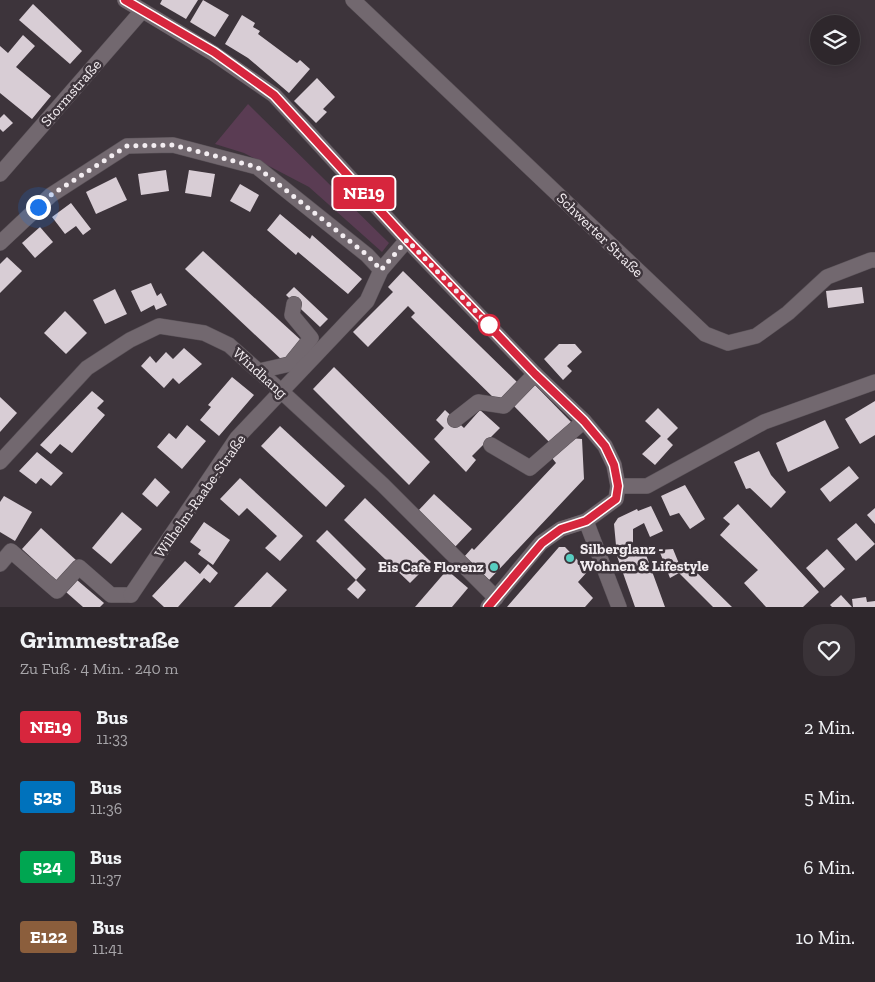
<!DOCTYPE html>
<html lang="de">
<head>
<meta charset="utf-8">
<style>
	:root { --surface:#2e272c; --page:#3a3338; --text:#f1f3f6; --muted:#a7a5a9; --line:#494448 }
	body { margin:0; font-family:"Zilla Slab",serif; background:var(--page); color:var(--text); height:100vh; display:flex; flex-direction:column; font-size:19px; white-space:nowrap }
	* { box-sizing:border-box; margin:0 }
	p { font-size:16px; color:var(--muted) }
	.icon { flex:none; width:28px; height:28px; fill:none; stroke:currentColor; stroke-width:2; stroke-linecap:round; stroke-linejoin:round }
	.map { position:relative; height:607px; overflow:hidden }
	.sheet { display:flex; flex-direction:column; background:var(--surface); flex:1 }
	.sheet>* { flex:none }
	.badge { padding:0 10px; border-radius:4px; font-size:18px; line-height:32px }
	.controls { position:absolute; left:810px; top:15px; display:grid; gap:10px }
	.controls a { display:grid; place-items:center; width:50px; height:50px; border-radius:50%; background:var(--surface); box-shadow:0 2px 12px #0003,0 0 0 1px var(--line); font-size:25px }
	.you { position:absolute; width:25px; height:25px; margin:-12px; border:4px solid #fff; border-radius:50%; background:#1a73e8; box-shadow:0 0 0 8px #1a73e833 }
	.map>.badge { position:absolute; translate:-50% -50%; box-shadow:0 0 0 2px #fff }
	.round { display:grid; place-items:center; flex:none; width:52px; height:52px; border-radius:20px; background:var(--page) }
	.headline { display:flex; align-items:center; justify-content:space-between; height:85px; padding:0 20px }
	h1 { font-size:24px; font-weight:800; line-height:38px }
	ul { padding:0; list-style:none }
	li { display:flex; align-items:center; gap:15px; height:70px; padding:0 20px }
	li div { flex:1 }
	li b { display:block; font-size:19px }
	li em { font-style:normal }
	li .badge { min-width:55px; font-weight:700; text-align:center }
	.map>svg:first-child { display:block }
	.green { fill:#5a3c53 }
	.building { fill:#d8cdd5 }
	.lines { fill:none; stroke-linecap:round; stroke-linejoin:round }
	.minor-casing { stroke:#5a5258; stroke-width:16 }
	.minor { stroke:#72686f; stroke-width:15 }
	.line-casing { stroke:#fff; stroke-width:11 }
	.line { stroke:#d7263d; stroke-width:8 }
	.walk { stroke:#f3edf1; stroke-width:5; stroke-dasharray:0 9 }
	.stop-dot { fill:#fff; stroke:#d7263d; stroke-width:2.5 }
	.poi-dot { fill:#58cec1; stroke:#3d343b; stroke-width:2 }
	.labels { text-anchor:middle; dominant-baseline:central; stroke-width:5; stroke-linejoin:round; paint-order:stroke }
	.street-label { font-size:15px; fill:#f3edf1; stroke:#3d343b }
	.poi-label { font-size:15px; font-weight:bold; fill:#f3edf1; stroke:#3d343b; text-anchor:start }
</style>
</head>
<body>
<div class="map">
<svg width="875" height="607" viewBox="0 0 875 607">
	<rect width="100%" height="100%" fill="#3d343b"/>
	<!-- green -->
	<path class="green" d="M248,104L389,243L382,252L309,187L244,153L215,144Z"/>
	<!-- building -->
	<g class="building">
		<path d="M162,0H198L186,19L160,4Z"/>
		<path d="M203,0L229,15L215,37L190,22Z"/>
		<path d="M33,4L82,51L70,64L19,20Z"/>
		<path d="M242,15L255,23L253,27L260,31L258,34L297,63L300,60L310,69L289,93L248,58L225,44Z"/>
		<path d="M23,35L35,46L16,67L51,96L32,119L0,93V46L8,53Z"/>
		<path d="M317,78L335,97L323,109L327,112L316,123L294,101Z"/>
		<path d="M4,114L13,123L3,132L0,129V118Z"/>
		<path d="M166,170L169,191L141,195L138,174Z"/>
		<path d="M189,170L215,174L211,197L185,193Z"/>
		<path d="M116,177L127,200L96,214L86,192Z"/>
		<path d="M240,184L259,195L250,212L230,201Z"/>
		<path d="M71,203L91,229L83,235L76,226L65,234L52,217Z"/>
		<path d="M280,214L310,239L312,235L362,279L348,294L298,252L296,255L267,230Z"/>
		<path d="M40,227L53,242L35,258L22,243Z"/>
		<path d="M203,251L302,341L283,361L185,269Z"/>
		<path d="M7,257L22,271L0,293V264Z"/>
		<path d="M403,271L518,383L499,403L411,317L415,313L408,306L368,347L353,332L393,292L388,287Z"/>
		<path d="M151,283L157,296L161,293L167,305L156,310L154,305L141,312L131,291Z"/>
		<path d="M294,287L328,319L320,327L286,295Z"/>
		<path d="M862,287L864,303L828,308L826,291Z"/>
		<path d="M115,289L127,314L105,324L93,300Z"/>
		<path d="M65,311L87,333L66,354L44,333Z"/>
		<path d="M559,344H575L582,352L567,366L572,371L563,380L544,359Z"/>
		<path d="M184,348L202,364L179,384L173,378L164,388L141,366L150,356L156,363L166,352L173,359Z"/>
		<path d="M334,367L430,462L409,485L313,389Z"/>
		<path d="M232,377L254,395L219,436L200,420L211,407L208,405Z"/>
		<path d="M534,384L572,423L551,444L513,405Z"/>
		<path d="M92,391L104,401L97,408L105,415L72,453L60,444L51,454L40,445Z"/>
		<path d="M0,397L17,413L0,432Z"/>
		<path d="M875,401V435L860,444L845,419Z"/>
		<path d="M658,408L678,428L667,439L673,445L655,465L642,454L661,436L645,421Z"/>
		<path d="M445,410L464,428L480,410L500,428L472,456L476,460L466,472L434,439L444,428L436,420Z"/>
		<path d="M825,420L839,448L788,472L776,443Z"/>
		<path d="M187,425L206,441L182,469L157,447L169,433L176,439Z"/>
		<path d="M280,426L345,486L326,507L261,446Z"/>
		<path d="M570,438L582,439L584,479L489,580L464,557L472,548L474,550L556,463L552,458Z"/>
		<path d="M759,451L771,475L786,492L771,508L750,488L746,489L734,462Z"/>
		<path d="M37,452L63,473L51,486L41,478L36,484L19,471Z"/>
		<path d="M849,466L859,478L830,502L820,489Z"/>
		<path d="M155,478L170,492L157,507L142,494Z"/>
		<path d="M240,478L303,536L280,561L265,548L277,536L247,508L239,516L220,499Z"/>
		<path d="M685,485L705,519L690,529L679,513L670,516L661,496Z"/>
		<path d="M434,494L472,529L454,548L417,512Z"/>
		<path d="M4,496L32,512L15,541L0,532V502Z"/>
		<path d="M365,498L431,562L410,583L344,520Z"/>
		<path d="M738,504L819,592L803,607H766L744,583L758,570L720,535L730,524L723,518Z"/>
		<path d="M651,506L663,531L650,537L644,523L633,529V554L645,552L665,607H635L617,556L614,524L618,518L637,509L638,511Z"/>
		<path d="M875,508V524L867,515Z"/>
		<path d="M122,512L142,529L111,564L92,548Z"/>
		<path d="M204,522L230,540L213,565L198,554L201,550L190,542Z"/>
		<path d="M856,523L875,544L856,561L837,539Z"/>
		<path d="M41,528L77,561L58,582L22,549Z"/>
		<path d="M327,530L366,569L356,580L366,590L358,599L347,589L356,580L316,541Z"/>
		<path d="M559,547H565L588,571L578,582L593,598L585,607H507Z"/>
		<path d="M673,549L682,571L689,565L732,607H713L679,573L670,578L659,550Z"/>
		<path d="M827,549L845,569L824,588L806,568Z"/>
		<path d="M185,561L200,574L208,564L218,573L210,583L204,578L178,607H164L152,596Z"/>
		<path d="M447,570L468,588L452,607H415Z"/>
		<path d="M267,572L287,590L271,607H234Z"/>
		<path d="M77,580L104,603L100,607H83L66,592Z"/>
		<path d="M841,595L852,607H832L830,605Z"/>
		<path d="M866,597L867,602L875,601V607H853L852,599Z"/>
	</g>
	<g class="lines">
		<defs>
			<g id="minor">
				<path d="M125,0L213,53L274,95L407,240L535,374L584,421L605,446L614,465L618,486L616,499L586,521L561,529L541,543L488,607"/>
				<path d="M353,0L705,334L728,343L756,336L788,313L827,277L871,260H875"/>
				<path d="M0,174L142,11"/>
				<path d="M0,243L51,195L127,146L173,145L257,167L367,255L381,270"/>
				<path d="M259,371L290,364L311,338L292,315L294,304"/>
				<path d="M455,420L478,402L504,406L535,374"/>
				<path d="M491,445L530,468L584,421"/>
				<path d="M0,462L87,368L130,340L159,326L204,333L229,345L282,392L383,485L496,598"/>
				<path d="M618,486H647L764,422L875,382"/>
				<path d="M586,521L619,607"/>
				<path d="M0,564L11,551L57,591L79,567L111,595H131"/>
				<path d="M131,595L237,438L367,301L381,270L407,240"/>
			</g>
		</defs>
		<!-- minor casing -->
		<use href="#minor" class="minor-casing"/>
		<!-- minor -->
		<use href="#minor" class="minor"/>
	</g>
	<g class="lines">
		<defs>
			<path id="line" d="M125,0L214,52L274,95L407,240L535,374L584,421L605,446L614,465L618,486L616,499L586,521L561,529L542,543L488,607"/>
		</defs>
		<!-- line casing -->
		<use href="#line" class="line-casing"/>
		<!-- line -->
		<use href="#line" class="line"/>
		<!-- walk -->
		<path class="walk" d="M38,207L51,195L127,146L173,145L257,167L367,255L381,270L407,240L489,325"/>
	</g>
	<!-- markers -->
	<circle class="stop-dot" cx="489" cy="325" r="10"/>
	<g class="poi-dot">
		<circle cx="570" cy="558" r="5"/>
		<circle cx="494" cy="567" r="5"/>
	</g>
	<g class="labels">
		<!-- street labels -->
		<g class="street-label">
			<text transform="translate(71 93) rotate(-49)">Stormstraße</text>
			<text transform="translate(600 235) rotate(44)">Schwerter Straße</text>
			<text transform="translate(260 373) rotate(42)">Windhang</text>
			<text transform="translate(200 496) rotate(-55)">Wilhelm-Raabe-Straße</text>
		</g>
		<!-- poi labels -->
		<g class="poi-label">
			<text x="580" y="549">Silberglanz -<tspan x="580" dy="17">Wohnen &amp; Lifestyle</tspan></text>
			<text x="484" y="567" text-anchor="end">Eis Cafe Florenz</text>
		</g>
	</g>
</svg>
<div class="controls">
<a><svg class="icon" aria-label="layers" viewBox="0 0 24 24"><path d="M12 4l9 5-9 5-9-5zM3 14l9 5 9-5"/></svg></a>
</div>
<div class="you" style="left:38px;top:207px"></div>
<b class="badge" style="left:364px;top:193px;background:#d7263d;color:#fff">NE19</b>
</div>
<section class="sheet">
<div class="headline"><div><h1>Grimmestraße</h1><p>Zu Fuß · 4 Min. · 240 m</p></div><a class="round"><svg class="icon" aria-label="heart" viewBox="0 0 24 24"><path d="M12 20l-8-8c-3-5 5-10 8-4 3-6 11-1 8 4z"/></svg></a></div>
<ul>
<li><span class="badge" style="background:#d7263d;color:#fff">NE19</span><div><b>Bus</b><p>11:33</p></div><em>2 Min.</em></li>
<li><span class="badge" style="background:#0072bc;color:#fff">525</span><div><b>Bus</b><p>11:36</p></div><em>5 Min.</em></li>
<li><span class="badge" style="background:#00a651;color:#fff">524</span><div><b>Bus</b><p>11:37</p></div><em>6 Min.</em></li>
<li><span class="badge" style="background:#8b5e3c;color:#fff">E122</span><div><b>Bus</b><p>11:41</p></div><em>10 Min.</em></li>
</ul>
</section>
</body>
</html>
